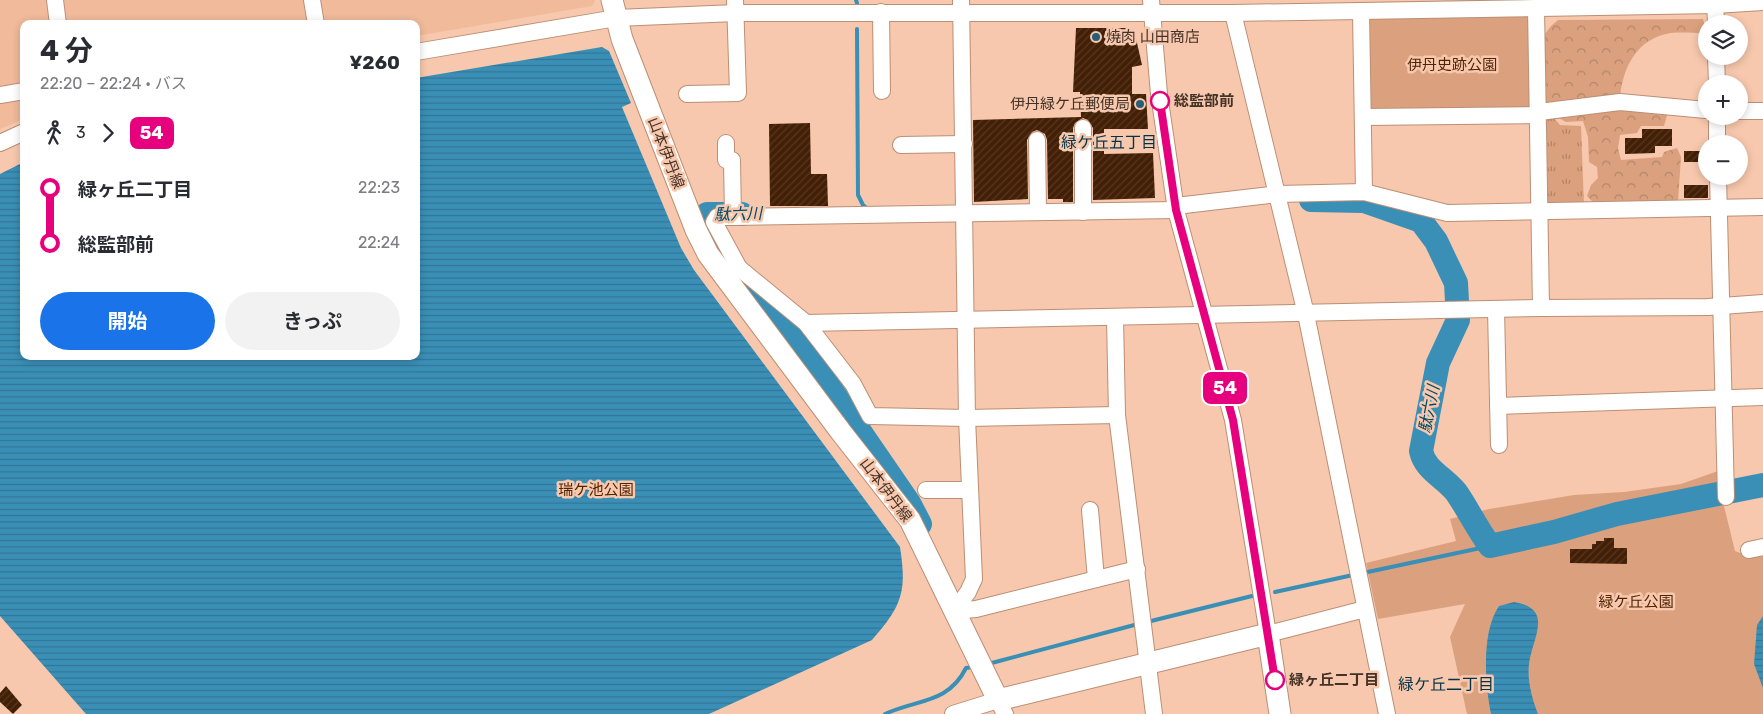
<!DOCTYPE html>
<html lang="ja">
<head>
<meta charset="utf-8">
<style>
	:root { --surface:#fff; --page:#f2f2f3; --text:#2b2b33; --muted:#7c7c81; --accent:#1a73e8 }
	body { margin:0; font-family:Rubik,"Noto Sans JP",sans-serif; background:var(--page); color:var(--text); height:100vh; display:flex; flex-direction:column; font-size:19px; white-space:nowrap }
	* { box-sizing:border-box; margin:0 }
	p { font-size:16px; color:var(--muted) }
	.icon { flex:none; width:28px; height:28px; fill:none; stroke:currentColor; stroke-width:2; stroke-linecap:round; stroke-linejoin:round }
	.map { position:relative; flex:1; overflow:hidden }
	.details { position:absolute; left:20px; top:20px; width:400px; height:340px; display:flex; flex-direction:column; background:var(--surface); border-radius:10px; box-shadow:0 2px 8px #0003 }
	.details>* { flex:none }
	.badge { padding:0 10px; border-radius:8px; font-size:18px; line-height:32px }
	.fabs { position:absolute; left:1698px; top:15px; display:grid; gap:10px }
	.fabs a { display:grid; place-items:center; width:50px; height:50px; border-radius:50%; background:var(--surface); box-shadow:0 2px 8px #0003; font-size:25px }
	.map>.badge { position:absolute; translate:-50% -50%; box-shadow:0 0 0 2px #fff }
	.legs { display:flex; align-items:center; gap:8px; height:55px; padding:0 20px; font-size:16px }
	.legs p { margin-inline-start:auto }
	.overview { display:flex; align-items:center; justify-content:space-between; height:85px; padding:0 20px }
	h1 { font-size:28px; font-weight:700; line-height:38px }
	.button { display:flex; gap:10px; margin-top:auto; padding:10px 20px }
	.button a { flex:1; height:58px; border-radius:30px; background:var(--accent); color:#fff; font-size:20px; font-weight:700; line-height:58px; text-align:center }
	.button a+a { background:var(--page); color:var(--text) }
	ul { padding:0 20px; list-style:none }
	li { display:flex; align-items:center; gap:18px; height:55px; font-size:19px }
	li i { display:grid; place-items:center; width:8px; height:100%; margin:0 6px; background:currentColor }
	li i::after { content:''; width:12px; height:12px; margin:-6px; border:4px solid; border-radius:50%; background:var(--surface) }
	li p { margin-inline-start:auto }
	li:first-child i { background:linear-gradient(#0000 50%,currentColor 0) }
	li:last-child i { background:linear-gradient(currentColor 50%,#0000 0) }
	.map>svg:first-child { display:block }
	.built { fill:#f0ba9b }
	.grass { fill:url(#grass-tufts) }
	.forest { fill:url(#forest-crowns) }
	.green { fill:#dba17e }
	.water { fill:url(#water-rules) }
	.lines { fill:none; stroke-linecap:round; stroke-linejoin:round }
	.stream { stroke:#3a8fb6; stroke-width:4 }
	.river { stroke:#3a8fb6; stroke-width:24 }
	.building { fill:url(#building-hatch) }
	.minor-casing { stroke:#bb8f75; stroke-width:18 }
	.major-casing { stroke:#bb8f75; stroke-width:23 }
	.minor { stroke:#fff; stroke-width:16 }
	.major { stroke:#fff; stroke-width:21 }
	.line-1-casing { stroke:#fff; stroke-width:11 }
	.line-1 { stroke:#e6007e; stroke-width:8 }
	.poi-dot { fill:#265e78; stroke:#f7c8ad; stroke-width:2 }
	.stop-1-dot { fill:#fff; stroke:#e6007e; stroke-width:2.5 }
	.labels { text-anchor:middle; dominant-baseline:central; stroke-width:5; stroke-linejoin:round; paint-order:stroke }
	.poi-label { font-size:15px; fill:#443227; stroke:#f7c8ad; text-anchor:start }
	.park-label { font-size:15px; fill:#502504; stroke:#f7c8ad }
	.stop-label { font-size:15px; font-weight:bold; fill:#443227; stroke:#f7c8ad; text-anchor:start }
	.street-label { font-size:15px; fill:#443227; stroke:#f7c8ad }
	.neighbourhood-label { font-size:16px; fill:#013246; stroke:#f7c8ad }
	.water-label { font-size:16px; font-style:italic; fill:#014a65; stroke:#f7c8ad }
</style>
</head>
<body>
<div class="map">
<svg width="1763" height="714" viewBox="0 0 1763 714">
	<defs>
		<pattern id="grass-tufts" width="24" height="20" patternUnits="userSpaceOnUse" patternTransform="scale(1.25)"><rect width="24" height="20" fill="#dba17e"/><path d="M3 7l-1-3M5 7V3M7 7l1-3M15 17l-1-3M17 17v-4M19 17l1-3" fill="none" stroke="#b38467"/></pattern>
		<pattern id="forest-crowns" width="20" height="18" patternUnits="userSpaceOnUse" patternTransform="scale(1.25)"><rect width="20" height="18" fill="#dba17e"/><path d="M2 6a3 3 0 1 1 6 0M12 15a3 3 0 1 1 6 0" fill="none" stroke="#b38467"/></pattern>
		<pattern id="water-rules" width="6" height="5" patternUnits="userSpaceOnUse" patternTransform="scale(1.25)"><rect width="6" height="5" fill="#3a8fb6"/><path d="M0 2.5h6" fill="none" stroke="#327594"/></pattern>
		<pattern id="building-hatch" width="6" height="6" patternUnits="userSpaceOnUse" patternTransform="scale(1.25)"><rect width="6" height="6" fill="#431f06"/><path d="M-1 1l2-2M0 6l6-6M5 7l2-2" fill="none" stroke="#573722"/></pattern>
	</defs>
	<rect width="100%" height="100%" fill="#f7c8ad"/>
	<!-- built -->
	<path class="built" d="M0,0H595L592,6L416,36V24H24V119L0,129Z"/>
	<!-- grass -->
	<path class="grass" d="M1546,118H1554L1560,125L1581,126L1584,205L1548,206Z"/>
	<!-- forest -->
	<g class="forest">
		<path d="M1703,19L1705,27L1703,33C1693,33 1681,32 1671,33C1637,38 1623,67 1620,97L1544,106V35L1551,26L1558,20Z"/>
		<path d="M1605,108L1668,112L1664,126H1641L1637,133L1620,135L1618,148L1621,160L1662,157L1664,152L1677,148L1681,157L1678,201L1594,203L1587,196L1591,185L1598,178L1597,167L1589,162L1588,137L1583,121L1566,122L1557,117Z"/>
	</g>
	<!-- green -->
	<g class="green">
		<path d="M1528,16L1536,111L1370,112L1365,19Z"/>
		<path d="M1721,470L1722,498L1735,551L1745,555L1763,549V714H1467L1450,637L1465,604L1378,619L1366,563L1456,541L1450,519L1489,509L1574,495L1624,492L1681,484Z"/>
	</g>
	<!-- water -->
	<g class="water">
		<path d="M602,47L609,51L631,103L622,107L681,248L694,270L900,547C907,592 902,606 872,640L709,714H86L0,616V174L24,162V356H416V78Z"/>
		<path d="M1514,602C1555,609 1532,638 1529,664C1527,680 1532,699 1538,714H1491C1485,684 1481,632 1499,606Z"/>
		<path d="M1763,616V688L1754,664L1757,625Z"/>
	</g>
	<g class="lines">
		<!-- stream -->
		<g class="stream">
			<path d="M856,0L857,3"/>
			<path d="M857,29L858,195L863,205L869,210"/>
			<path d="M1363,573L1490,546"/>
			<path d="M1275,592L1353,575"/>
			<path d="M1147,622L1252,596"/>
			<path d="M988,664L1138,624"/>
			<path d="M885,714C917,699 948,704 966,668L973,667"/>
		</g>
		<!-- river -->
		<g class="river">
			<path d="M1311,200L1364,201L1421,221L1436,241L1456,283L1458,320L1438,363L1421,451C1425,470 1444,477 1456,492C1468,509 1477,529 1490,546L1554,532L1617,514L1763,485"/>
			<path d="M742,214H707L703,218L743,290L787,331L815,366L909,503L920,524"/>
		</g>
	</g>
	<!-- building -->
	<g class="building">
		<path d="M1076,28H1127L1135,34L1142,65L1132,67V94H1146L1148,129H1104V154L1153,153L1155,198L1093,200V128L1088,120L1083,118L1075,123L1073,128V202H1063V199H1048L1047,140L1045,134L1037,130L1032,132L1027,140L1028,199L974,202L973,120L1081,117L1080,92H1073Z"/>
		<path d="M810,123L811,174H827L828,206H770L769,124Z"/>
		<path d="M1642,129H1672V146H1655V153L1625,154V138H1642Z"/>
		<rect x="1684" y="151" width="18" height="11"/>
		<rect x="1684" y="185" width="24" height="13"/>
		<path d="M1604,538H1614V548H1627V564L1570,563V549H1592V544H1596V541H1604Z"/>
		<path d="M6,686L22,705L13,714L0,702V693Z"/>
	</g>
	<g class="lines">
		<defs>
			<g id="minor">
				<path d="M55,0L58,24"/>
				<path d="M312,0L316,24"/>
				<path d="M1151,0L1159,94L1176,210L1233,420L1268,634L1365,609"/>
				<path d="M1715,0L1716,24"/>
				<path d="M1536,8L1541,308L1708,307L1763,303"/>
				<path d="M881,12L882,91"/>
				<path d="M1361,12L1364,192"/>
				<path d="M1233,13L1306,314L1387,714"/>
				<path d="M416,52L616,18L736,13H1233L1715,5L1763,2"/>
				<path d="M1716,56L1717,84"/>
				<path d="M687,94L738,93L735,0"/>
				<path d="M0,95L24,91"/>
				<path d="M1739,111H1763"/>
				<path d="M1539,112L1620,102L1706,110"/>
				<path d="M1717,116V144"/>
				<path d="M1363,117L1539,115"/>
				<path d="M1083,128V212"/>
				<path d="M1037,140L1038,212"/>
				<path d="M0,143L24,132"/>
				<path d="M726,143V160H732L733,217"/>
				<path d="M901,145L964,144"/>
				<path d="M1718,176L1726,497"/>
				<path d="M1176,206L1278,194L1364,192L1447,213L1763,207"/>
				<path d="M1496,309L1499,445"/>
				<path d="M1115,318L1117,415L1154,714"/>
				<path d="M806,323L1541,308"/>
				<path d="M1498,406L1763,397"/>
				<path d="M1117,415L967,418L870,416L853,384L806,323L739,268L714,222L717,217H733L1176,210"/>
				<path d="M926,490H970"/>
				<path d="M1090,510L1096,579"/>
				<path d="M1749,550L1763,547"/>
				<path d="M954,611L968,592L974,579L967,418L961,0"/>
				<path d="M954,611L976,609L1137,569"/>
				<path d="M953,714L998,700L1005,714"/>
			</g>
			<path id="major" d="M612,0L622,39L696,230L708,254L841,432L910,520L998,700L1268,634L1280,714"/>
		</defs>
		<!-- minor casing -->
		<use href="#minor" class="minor-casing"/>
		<!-- major casing -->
		<use href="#major" class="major-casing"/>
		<!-- minor -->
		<use href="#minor" class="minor"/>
		<!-- major -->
		<use href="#major" class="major"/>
	</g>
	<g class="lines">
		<defs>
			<path id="line-1" d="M1160,101L1176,210L1233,420L1275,680"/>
		</defs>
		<!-- line-1 casing -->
		<use href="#line-1" class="line-1-casing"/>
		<!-- line-1 -->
		<use href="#line-1" class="line-1"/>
	</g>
	<!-- markers -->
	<g class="poi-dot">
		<circle cx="1096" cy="37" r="5"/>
		<circle cx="1140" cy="104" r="5"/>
	</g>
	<g class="stop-1-dot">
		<circle cx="1160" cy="101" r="9"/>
		<circle cx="1275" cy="680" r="9"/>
	</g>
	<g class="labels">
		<!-- poi labels -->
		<g class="poi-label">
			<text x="1106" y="37">焼肉 山田商店</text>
			<text x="1130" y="104" text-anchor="end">伊丹緑ケ丘郵便局</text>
		</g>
		<!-- park labels -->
		<g class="park-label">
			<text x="1452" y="65">伊丹史跡公園</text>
			<text x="596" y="490">瑞ケ池公園</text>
			<text x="1636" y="602">緑ケ丘公園</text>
		</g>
		<!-- stop labels -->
		<g class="stop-label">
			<text x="1174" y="101">総監部前</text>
			<text x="1289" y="680">緑ヶ丘二丁目</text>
		</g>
		<!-- street labels -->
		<g class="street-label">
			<text transform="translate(666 153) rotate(69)">山本伊丹線</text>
			<text transform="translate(886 490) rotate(53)">山本伊丹線</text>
		</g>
		<!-- neighbourhood labels -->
		<g class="neighbourhood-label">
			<text x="1109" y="142">緑ケ丘五丁目</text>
			<text x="1446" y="684">緑ケ丘二丁目</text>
		</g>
		<!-- water labels -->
		<g class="water-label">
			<text transform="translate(738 214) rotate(-2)">駄六川</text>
			<text transform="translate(1429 409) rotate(-79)">駄六川</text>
		</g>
	</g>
</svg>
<div class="fabs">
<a><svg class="icon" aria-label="layers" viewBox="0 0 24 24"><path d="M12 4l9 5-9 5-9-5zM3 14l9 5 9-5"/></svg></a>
<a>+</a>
<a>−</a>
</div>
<b class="badge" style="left:1225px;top:388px;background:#e6007e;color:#fff">54</b>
<section class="details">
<div class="overview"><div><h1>4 分</h1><p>22:20 – 22:24 · バス</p></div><b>¥260</b></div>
<div class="legs"><svg class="icon" aria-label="walk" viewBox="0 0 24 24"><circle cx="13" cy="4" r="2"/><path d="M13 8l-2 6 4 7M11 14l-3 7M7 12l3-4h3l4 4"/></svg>3<svg class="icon" aria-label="forward" viewBox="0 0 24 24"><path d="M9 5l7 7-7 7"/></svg><b class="badge" style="background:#e6007e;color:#fff">54</b></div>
<ul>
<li><i style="color:#e6007e"></i><b>緑ヶ丘二丁目</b><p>22:23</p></li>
<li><i style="color:#e6007e"></i><b>総監部前</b><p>22:24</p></li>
</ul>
<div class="button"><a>開始</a><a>きっぷ</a></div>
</section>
</div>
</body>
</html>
